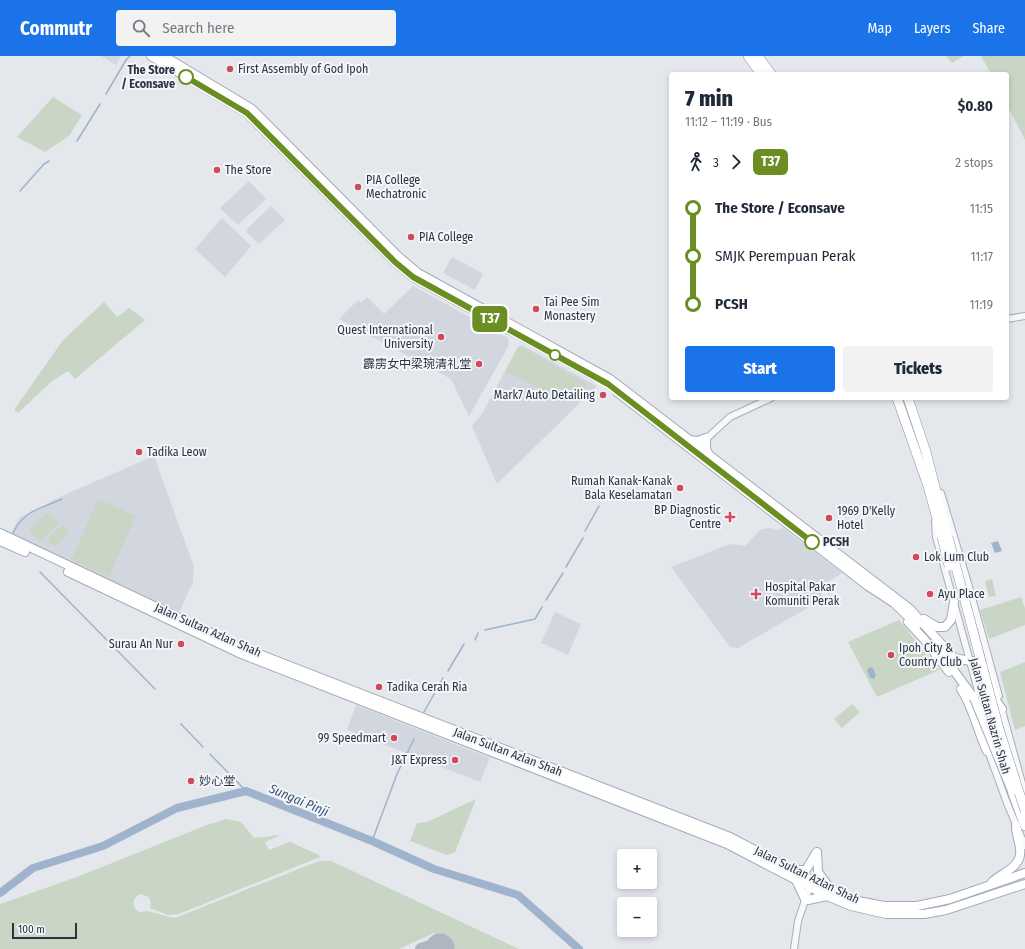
<!DOCTYPE html>
<html lang="en">
<head>
<meta charset="utf-8">
<style>
	:root { --surface:#fff; --page:#f2f2f3; --text:#1f2937; --muted:#747a83; --accent:#1a73e8 }
	body { margin:0; font-family:"Fira Sans Condensed","Noto Sans SC",sans-serif; background:var(--page); color:var(--text); height:100vh; display:flex; flex-direction:column; font-size:15px; white-space:nowrap }
	* { box-sizing:border-box; margin:0 }
	p { font-size:13px; color:var(--muted) }
	.icon { flex:none; width:22px; height:22px; fill:none; stroke:currentColor; stroke-width:2; stroke-linecap:round; stroke-linejoin:round }
	.map { position:relative; flex:1; overflow:hidden }
	.sheet { position:absolute; left:669px; top:16px; width:340px; height:328px; display:flex; flex-direction:column; background:var(--surface); border-radius:4px; box-shadow:0 2px 6px #0003 }
	.sheet>* { flex:none }
	.badge { padding:0 8px; border-radius:6px; font-size:14px; line-height:26px }
	.controls { position:absolute; left:617px; top:793px; display:grid; gap:8px }
	.controls a { display:grid; place-items:center; width:40px; height:40px; border-radius:4px; background:var(--surface); box-shadow:0 2px 6px #0003; font-size:20px }
	.scale { position:absolute; left:12px; bottom:10px; width:65px; box-sizing:border-box; padding-left:4px; border:2px solid #2b3445; border-top:0; font-size:11px; line-height:14px; white-space:nowrap; color:#2b3445; -webkit-text-stroke:3px #f4f6f9; paint-order:stroke }
	.map>.badge { position:absolute; translate:-50% -50%; box-shadow:0 0 0 2px #fff }
	.legs { display:flex; align-items:center; gap:6px; height:44px; padding:0 16px; font-size:13px }
	.legs p { margin-inline-start:auto }
	.summary { display:flex; align-items:center; justify-content:space-between; height:68px; padding:0 16px }
	h1 { font-size:22px; font-weight:800; line-height:30px }
	.primary-button { display:flex; gap:8px; margin-top:auto; padding:8px 16px }
	.primary-button a { flex:1; height:46px; border-radius:4px; background:var(--accent); color:#fff; font-size:16px; font-weight:800; line-height:46px; text-align:center }
	.primary-button a+a { background:var(--page); color:var(--text) }
	ul { padding:0 16px; list-style:none }
	li { display:flex; align-items:center; gap:14px; height:48px; font-size:15px }
	li i { display:grid; place-items:center; width:6px; height:100%; margin:0 5px; background:currentColor }
	li i::after { content:''; width:10px; height:10px; margin:-5px; border:3px solid; border-radius:50%; background:var(--surface) }
	li p { margin-inline-start:auto }
	li:first-child i { background:linear-gradient(#0000 50%,currentColor 0) }
	li:last-child i { background:linear-gradient(currentColor 50%,#0000 0) }
	header { display:flex; align-items:center; gap:24px; box-sizing:border-box; height:56px; padding:0 20px; background:var(--accent); color:#fff }
	header strong { font-size:19px }
	nav { display:flex; gap:22px; margin-inline-start:auto; font-size:14px }
	.search { width:280px; height:36px; background:var(--page); display:flex; align-items:center; gap:10px; box-sizing:border-box; padding:0 14px; border-radius:4px; color:var(--muted); font-size:15px }
	.map>svg:first-child { display:block }
	.built { fill:#d2d6de }
	.green { fill:#c9d6c5 }
	.water { fill:#9fb4cc }
	.lines { fill:none; stroke-linecap:round; stroke-linejoin:round }
	.stream { stroke:#9fb4cc; stroke-width:1.5 }
	.river { stroke:#9fb4cc; stroke-width:8 }
	.taxiway { stroke:#b0b6c1; stroke-width:12 }
	.runway { stroke:#b0b6c1; stroke-width:29 }
	.minor-casing { stroke:#a9aeb7; stroke-width:8 }
	.major-casing { stroke:#a3abb8; stroke-width:10 }
	.highway-casing { stroke:#8b94a3; stroke-width:10 }
	.minor { stroke:#f7f8fa; stroke-width:6 }
	.major { stroke:#fff; stroke-width:8 }
	.highway { stroke:#fff; stroke-width:9 }
	.major-bridge-casing { stroke:#a3abb8; stroke-width:10; stroke-linecap:butt }
	.highway-bridge-casing { stroke:#8b94a3; stroke-width:10; stroke-linecap:butt }
	.major-bridge { stroke:#fff; stroke-width:8 }
	.highway-bridge { stroke:#fff; stroke-width:9 }
	.line-1-casing { stroke:#fff; stroke-width:9 }
	.line-1 { stroke:#6b8e23; stroke-width:6 }
	.poi-dot { fill:#d1495b; stroke:#f4f6f9; stroke-width:1.5 }
	.stop-1-dot { fill:#fff; stroke:#6b8e23; stroke-width:2 }
	.labels { text-anchor:middle; dominant-baseline:central; stroke-width:4; stroke-linejoin:round; paint-order:stroke }
	.poi-label { font-size:12px; fill:#2b3445; stroke:#f4f6f9; text-anchor:start }
	.stop-label { font-size:12px; font-weight:bold; fill:#2b3445; stroke:#f4f6f9; text-anchor:end }
	.street-label { font-size:12px; fill:#2b3445; stroke:#f4f6f9 }
	.water-label { font-size:13px; font-style:italic; fill:#34527a; stroke:#f4f6f9 }
</style>
</head>
<body>
<header>
<strong>Commutr</strong>
<div class="search"><svg class="icon" aria-label="search" viewBox="0 0 24 24"><circle cx="10" cy="10" r="6"/><path d="M15 15l6 6"/></svg>Search here</div>
<nav><a>Map</a><a>Layers</a><a>Share</a></nav>
</header>
<div class="map">
<svg width="1025" height="893" viewBox="0 0 1025 893">
	<rect width="100%" height="100%" fill="#e4e7ec"/>
	<!-- built -->
	<g class="built">
		<path d="M101,0H121L116,9Z"/>
		<path d="M249,125L266,143L238,169L220,152Z"/>
		<path d="M271,150L285,164L259,188L246,176L247,173Z"/>
		<path d="M222,162L251,190L225,221L195,193Z"/>
		<path d="M452,201L482,217V220L475,234L443,217Z"/>
		<path d="M413,230L508,282L509,289L469,360L451,323L339,263L358,244L361,247L367,241L384,258Z"/>
		<path d="M522,289L597,330L497,428L472,370L482,358L518,291Z"/>
		<path d="M154,400L194,511L193,526L179,556L11,478L19,462L64,439Z"/>
		<path d="M769,472L777,474L783,472L842,517L819,532L823,543L738,592L730,591L671,511L730,488L745,490L760,474Z"/>
		<path d="M555,556L581,568L568,599L541,587Z"/>
		<path d="M356,649L490,702L480,726L347,674Z"/>
	</g>
	<!-- green -->
	<g class="green">
		<path d="M946,0H964L952,7Z"/>
		<path d="M981,0H1025V84L1007,49V18H991Z"/>
		<path d="M53,41L82,59L69,80L45,96L17,81Z"/>
		<path d="M104,246L117,261L129,252L145,264L75,323L68,315L52,325L18,357L14,354L63,284Z"/>
		<path d="M518,291H522L587,328L573,345L554,336L552,339L505,315Z"/>
		<path d="M98,443L136,460L109,521L71,504Z"/>
		<path d="M48,456L59,467L40,486L29,474Z"/>
		<path d="M63,469L70,476L55,491L47,483Z"/>
		<path d="M992,523L996,540L989,541L985,525Z"/>
		<path d="M1021,541L1025,552V569L989,583L980,554Z"/>
		<path d="M899,564L939,614L877,641L848,586Z"/>
		<path d="M1025,606V670L1015,674L1000,616Z"/>
		<path d="M852,648L860,656L842,672L834,663Z"/>
		<path d="M476,743L455,796L447,799L410,785L417,767L427,766Z"/>
		<path d="M226,763L241,766L254,782L281,779L265,786L269,794L290,786L319,799L320,801L179,858L168,859L150,852L151,848L149,841L140,838C132,843 131,850 139,856L147,855L174,862L180,860L306,810L320,805H331L519,893H441L434,877L399,893H0V848L77,821L207,769Z"/>
	</g>
	<!-- water -->
	<g class="water">
		<path d="M998,485L1002,495L995,497L991,487Z"/>
		<path d="M869,611L873,612L876,619L874,623L870,622L867,615Z"/>
	</g>
	<g class="lines">
		<!-- stream -->
		<g class="stream">
			<path d="M106,38L126,4L130,0"/>
			<path d="M77,85L100,48"/>
			<path d="M20,135L44,108L49,105"/>
			<path d="M585,475L599,450"/>
			<path d="M13,477C24,454 40,453 62,443"/>
			<path d="M566,511L583,482"/>
			<path d="M40,516L155,633"/>
			<path d="M546,544L563,517"/>
			<path d="M485,574L535,563L542,551"/>
			<path d="M475,584L478,577"/>
			<path d="M448,615L464,588"/>
			<path d="M424,656L443,622"/>
			<path d="M181,668L203,691"/>
			<path d="M210,698L246,735"/>
			<path d="M372,785L397,718L414,683"/>
		</g>
		<!-- river -->
		<path class="river" d="M0,837L33,812L103,790L177,752L246,735L372,785L434,813L518,839L579,893"/>
		<!-- taxiway -->
		<path class="taxiway" d="M421,893L427,891L433,893"/>
		<!-- runway -->
		<path class="runway" d="M439,893L440,892"/>
		<defs>
			<g id="minor">
				<path d="M1007,263L1025,260"/>
				<path d="M705,384L730,361L771,342"/>
				<path d="M941,437L968,527L999,640"/>
				<path d="M935,466L936,481L977,631L981,653"/>
				<path d="M1001,651L1025,738"/>
				<path d="M987,692L1007,747L1025,790"/>
				<path d="M794,893L798,865L811,827"/>
			</g>
			<g id="major">
				<path d="M151,0L247,57L395,206L413,221L596,321"/>
				<path d="M164,0L252,53L399,201L418,217L610,323L910,553L954,602L982,607L985,610L997,646L1002,653"/>
				<path d="M617,336L868,530L894,547L917,569"/>
				<path d="M688,384L698,385L706,382V392L709,400"/>
				<path d="M0,477L241,591L730,781L812,824L858,845L884,850H917L950,843L1025,817"/>
				<path d="M0,485L25,496"/>
				<path d="M68,516L239,597L727,788L827,840L851,850L886,858H924L946,854L1025,828"/>
				<path d="M924,563L937,571H945L951,564L954,546"/>
				<path d="M908,566L924,583L949,616"/>
				<path d="M938,593L974,642"/>
				<path d="M961,633C974,653 977,674 987,695"/>
				<path d="M817,796L818,816L829,831"/>
				<path d="M796,814H806L816,797"/>
				<path d="M796,824L805,843"/>
				<path d="M992,826C1003,816 1023,811 1020,792C1019,784 1016,778 1016,770"/>
				<path d="M808,844L827,840"/>
			</g>
			<g id="highway">
				<path d="M748,0L761,18"/>
				<path d="M758,0L771,18"/>
				<path d="M897,342L928,430L942,481"/>
				<path d="M908,342L926,396L948,481"/>
				<path d="M1012,735L1025,770"/>
			</g>
		</defs>
		<!-- minor casing -->
		<use href="#minor" class="minor-casing"/>
		<!-- major casing -->
		<use href="#major" class="major-casing"/>
		<!-- highway casing -->
		<use href="#highway" class="highway-casing"/>
		<!-- minor -->
		<use href="#minor" class="minor"/>
		<!-- major -->
		<use href="#major" class="major"/>
		<!-- highway -->
		<use href="#highway" class="highway"/>
		<defs>
			<path id="major-bridge" d="M974,642L1012,735"/>
			<g id="highway-bridge">
				<path d="M942,481L949,510"/>
				<path d="M948,481L999,673L1025,755"/>
			</g>
		</defs>
		<!-- major-bridge casing -->
		<use href="#major-bridge" class="major-bridge-casing"/>
		<!-- highway-bridge casing -->
		<use href="#highway-bridge" class="highway-bridge-casing"/>
		<!-- major-bridge -->
		<use href="#major-bridge" class="major-bridge"/>
		<!-- highway-bridge -->
		<use href="#highway-bridge" class="highway-bridge"/>
	</g>
	<g class="lines">
		<defs>
			<path id="line-1" d="M186,21L247,57L395,206L413,221L608,328L812,486"/>
		</defs>
		<!-- line-1 casing -->
		<use href="#line-1" class="line-1-casing"/>
		<!-- line-1 -->
		<use href="#line-1" class="line-1"/>
	</g>
	<!-- markers -->
	<g class="poi-dot">
		<circle cx="230" cy="13" r="4"/>
		<circle cx="217" cy="114" r="4"/>
		<circle cx="358" cy="131" r="4"/>
		<circle cx="411" cy="181" r="4"/>
		<circle cx="536" cy="253" r="4"/>
		<circle cx="441" cy="281" r="4"/>
		<circle cx="479" cy="308" r="4"/>
		<circle cx="603" cy="339" r="4"/>
		<circle cx="139" cy="396" r="4"/>
		<circle cx="680" cy="432" r="4"/>
		<path d="M728 455h4v4h4v4h-4v4h-4v-4h-4v-4h4z"/>
		<circle cx="829" cy="462" r="4"/>
		<circle cx="916" cy="501" r="4"/>
		<path d="M754 532h4v4h4v4h-4v4h-4v-4h-4v-4h4z"/>
		<circle cx="930" cy="538" r="4"/>
		<circle cx="181" cy="588" r="4"/>
		<circle cx="891" cy="599" r="4"/>
		<circle cx="379" cy="631" r="4"/>
		<circle cx="394" cy="682" r="4"/>
		<circle cx="455" cy="704" r="4"/>
		<circle cx="191" cy="725" r="4"/>
	</g>
	<g class="stop-1-dot">
		<circle cx="186" cy="21" r="7"/>
		<circle cx="555" cy="299" r="5"/>
		<circle cx="812" cy="486" r="7"/>
	</g>
	<g class="labels">
		<!-- poi labels -->
		<g class="poi-label">
			<text x="238" y="13">First Assembly of God Ipoh</text>
			<text x="225" y="114">The Store</text>
			<text x="366" y="124">PIA College<tspan x="366" dy="14">Mechatronic</tspan></text>
			<text x="419" y="181">PIA College</text>
			<text x="544" y="246">Tai Pee Sim<tspan x="544" dy="14">Monastery</tspan></text>
			<text x="433" y="274" text-anchor="end">Quest International<tspan x="433" dy="14">University</tspan></text>
			<text x="471" y="308" text-anchor="end">霹雳女中梁琬清礼堂</text>
			<text x="595" y="339" text-anchor="end">Mark7 Auto Detailing</text>
			<text x="147" y="396">Tadika Leow</text>
			<text x="672" y="425" text-anchor="end">Rumah Kanak-Kanak<tspan x="672" dy="14">Bala Keselamatan</tspan></text>
			<text x="721" y="454" text-anchor="end">BP Diagnostic<tspan x="721" dy="14">Centre</tspan></text>
			<text x="837" y="455">1969 D'Kelly<tspan x="837" dy="14">Hotel</tspan></text>
			<text x="924" y="501">Lok Lum Club</text>
			<text x="765" y="531">Hospital Pakar<tspan x="765" dy="14">Komuniti Perak</tspan></text>
			<text x="938" y="538">Ayu Place</text>
			<text x="173" y="588" text-anchor="end">Surau An Nur</text>
			<text x="899" y="592">Ipoh City &amp;<tspan x="899" dy="14">Country Club</tspan></text>
			<text x="387" y="631">Tadika Cerah Ria</text>
			<text x="386" y="682" text-anchor="end">99 Speedmart</text>
			<text x="447" y="704" text-anchor="end">J&amp;T Express</text>
			<text x="199" y="725">妙心堂</text>
		</g>
		<!-- stop labels -->
		<g class="stop-label">
			<text x="175" y="14">The Store<tspan x="175" dy="14">/ Econsave</tspan></text>
			<text x="823" y="486" text-anchor="start">PCSH</text>
		</g>
		<!-- street labels -->
		<g class="street-label">
			<text transform="translate(208 574) rotate(24)">Jalan Sultan Azlan Shah</text>
			<text transform="translate(990 660) rotate(74)">Jalan Sultan Nazrin Shah</text>
			<text transform="translate(508 696) rotate(21)">Jalan Sultan Azlan Shah</text>
			<text transform="translate(807 819) rotate(26)">Jalan Sultan Azlan Shah</text>
		</g>
		<!-- water labels -->
		<g class="water-label">
			<text transform="translate(299 744) rotate(23)">Sungai Pinji</text>
		</g>
	</g>
</svg>
<div class="controls">
<a>+</a>
<a>−</a>
</div>
<div class="scale">100 m</div>
<b class="badge" style="left:490px;top:263px;background:#6b8e23;color:#fff">T37</b>
<section class="sheet">
<div class="summary"><div><h1>7 min</h1><p>11:12 – 11:19 · Bus</p></div><b>$0.80</b></div>
<div class="legs"><svg class="icon" aria-label="walk" viewBox="0 0 24 24"><circle cx="13" cy="4" r="2"/><path d="M13 8l-2 6 4 7M11 14l-3 7M7 12l3-4h3l4 4"/></svg>3<svg class="icon" aria-label="forward" viewBox="0 0 24 24"><path d="M9 5l7 7-7 7"/></svg><b class="badge" style="background:#6b8e23;color:#fff">T37</b><p>2 stops</p></div>
<ul>
<li><i style="color:#6b8e23"></i><b>The Store / Econsave</b><p>11:15</p></li>
<li><i style="color:#6b8e23"></i><span>SMJK Perempuan Perak</span><p>11:17</p></li>
<li><i style="color:#6b8e23"></i><b>PCSH</b><p>11:19</p></li>
</ul>
<div class="primary-button"><a>Start</a><a>Tickets</a></div>
</section>
</div>
</body>
</html>
